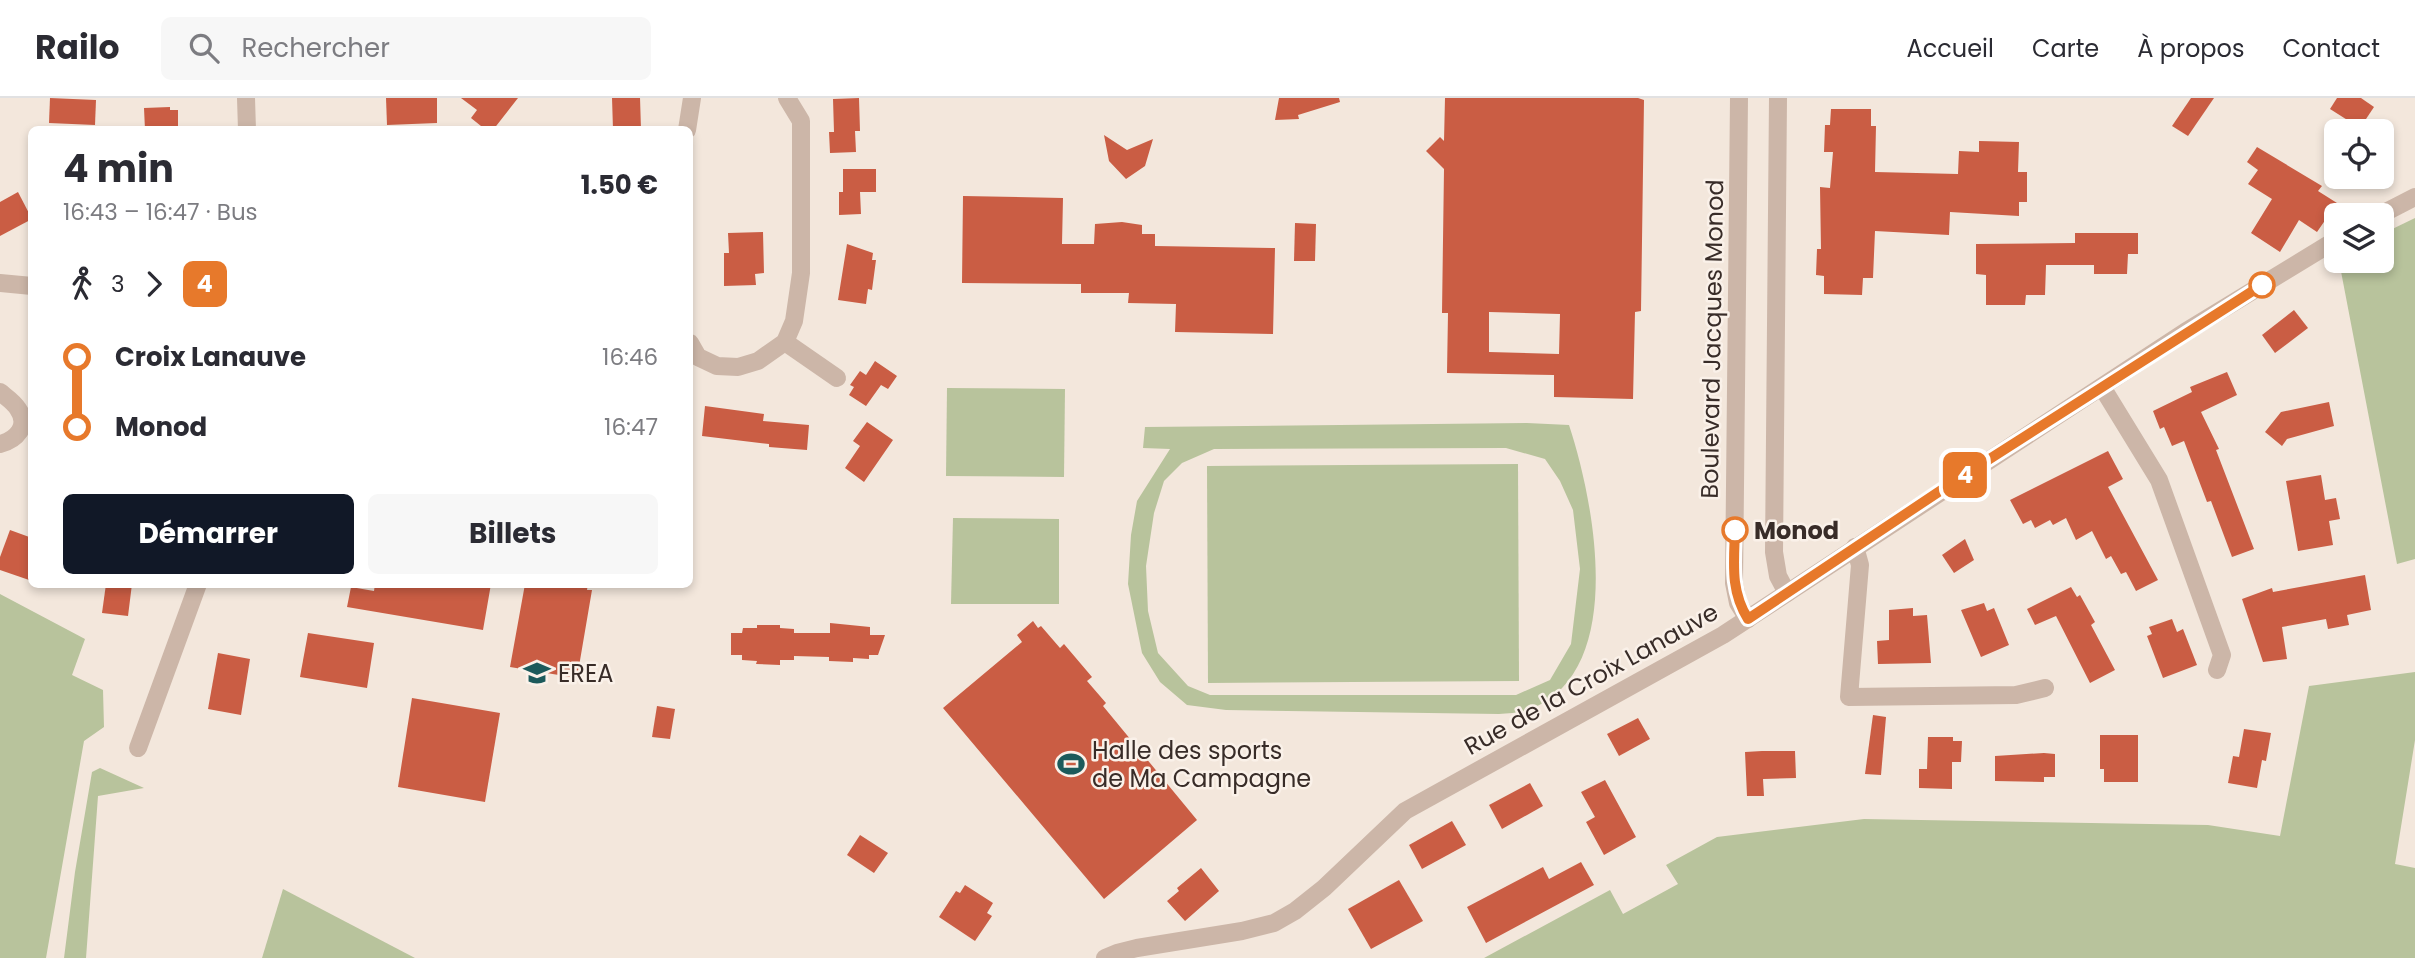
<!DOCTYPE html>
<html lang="fr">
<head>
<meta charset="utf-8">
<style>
	:root { --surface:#fff; --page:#f7f7f7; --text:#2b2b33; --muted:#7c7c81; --line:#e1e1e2; --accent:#111827 }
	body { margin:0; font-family:Poppins,sans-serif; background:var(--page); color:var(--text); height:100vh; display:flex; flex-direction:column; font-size:26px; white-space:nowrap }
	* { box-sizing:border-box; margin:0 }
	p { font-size:23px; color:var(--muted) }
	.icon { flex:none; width:38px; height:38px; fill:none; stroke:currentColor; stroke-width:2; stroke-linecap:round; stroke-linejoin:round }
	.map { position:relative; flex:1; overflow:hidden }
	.drawer { position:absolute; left:28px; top:28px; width:665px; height:462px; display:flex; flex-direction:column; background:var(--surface); border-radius:10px; box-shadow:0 4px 10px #0003 }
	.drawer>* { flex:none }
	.badge { padding:0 14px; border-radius:10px; font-size:24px; line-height:46px }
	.buttons { position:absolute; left:2324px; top:21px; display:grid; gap:14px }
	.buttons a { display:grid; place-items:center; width:70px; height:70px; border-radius:10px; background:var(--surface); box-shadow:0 4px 10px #0003; font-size:35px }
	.map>.badge { position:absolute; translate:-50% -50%; box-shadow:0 0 0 4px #fff }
	.legs { display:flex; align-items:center; gap:10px; height:77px; padding:0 35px; font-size:23px }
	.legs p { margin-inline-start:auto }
	.overview { display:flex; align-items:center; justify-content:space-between; height:119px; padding:0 35px }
	h1 { font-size:38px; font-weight:700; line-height:52px }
	.action { display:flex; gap:14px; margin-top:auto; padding:14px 35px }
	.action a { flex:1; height:80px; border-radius:10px; background:var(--accent); color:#fff; font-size:28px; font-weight:700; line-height:80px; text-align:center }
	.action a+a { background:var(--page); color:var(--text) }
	ul { padding:0 35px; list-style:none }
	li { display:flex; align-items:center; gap:24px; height:70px; font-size:26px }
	li i { display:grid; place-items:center; width:10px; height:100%; margin:0 9px; background:currentColor }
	li i::after { content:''; width:18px; height:18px; margin:-9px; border:5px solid; border-radius:50%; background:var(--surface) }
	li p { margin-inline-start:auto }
	li:first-child i { background:linear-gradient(#0000 50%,currentColor 0) }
	li:last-child i { background:linear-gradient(currentColor 50%,#0000 0) }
	header { display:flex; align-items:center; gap:42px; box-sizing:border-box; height:98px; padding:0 35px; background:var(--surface); border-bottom:2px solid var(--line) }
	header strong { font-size:33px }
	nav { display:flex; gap:38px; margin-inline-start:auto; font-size:24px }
	.search { width:490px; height:63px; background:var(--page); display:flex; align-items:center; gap:18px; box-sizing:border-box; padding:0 24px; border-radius:10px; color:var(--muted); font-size:26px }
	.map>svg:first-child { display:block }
	.green { fill:#b8c39c; fill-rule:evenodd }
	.building { fill:#ca5d44; fill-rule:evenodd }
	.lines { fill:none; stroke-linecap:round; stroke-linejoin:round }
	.minor { stroke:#ccb6a8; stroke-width:18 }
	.line-1-casing { stroke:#fff; stroke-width:16 }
	.line-1 { stroke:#e7792b; stroke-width:10 }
	.stop-1-dot { fill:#fff; stroke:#e7792b; stroke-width:3.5 }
	.labels { text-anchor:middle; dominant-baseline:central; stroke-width:5; stroke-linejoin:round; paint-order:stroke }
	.street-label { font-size:24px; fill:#382c28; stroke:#faf1e9 }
	.stop-label { font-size:24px; font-weight:bold; fill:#382c28; stroke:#faf1e9; text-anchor:start }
	.poi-label { font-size:24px; fill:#382c28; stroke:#faf1e9; text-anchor:start }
</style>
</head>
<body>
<header>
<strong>Railo</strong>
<div class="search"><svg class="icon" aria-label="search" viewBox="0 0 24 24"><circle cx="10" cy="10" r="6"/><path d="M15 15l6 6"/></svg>Rechercher</div>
<nav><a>Accueil</a><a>Carte</a><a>À propos</a><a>Contact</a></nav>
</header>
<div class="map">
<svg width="2415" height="860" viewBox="0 0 2415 860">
	<rect width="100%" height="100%" fill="#f3e7dc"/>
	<!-- green -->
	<g class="green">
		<path d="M2415,120V461L2397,466L2339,163H2382V136Z"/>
		<path d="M947,290L1065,291L1064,379L946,378Z"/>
		<path d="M1527,325L1569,327C1594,403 1628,572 1531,611C1522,615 1509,615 1499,616L1226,612L1187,607L1160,584L1142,555L1128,486L1131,437L1137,403L1170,351L1143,350L1145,329ZM1506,350L1545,361L1560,383L1573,412L1580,471L1571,546L1550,582L1516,597H1210L1188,588L1158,555L1148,513L1146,468L1154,415L1164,383L1182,365L1214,351Z"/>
		<path d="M1518,366L1519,583L1208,585L1207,368Z"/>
		<path d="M953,420L1059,421V506H951Z"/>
		<path d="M0,496L85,541L72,577L103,592L104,629L84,643L46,860H0Z"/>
		<path d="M2415,574V642L2395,766L2415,770V860H1484L1610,792L1623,816L1678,786L1666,767L1717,739L1864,721L2208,727L2280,738L2309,588Z"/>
		<path d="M100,670L144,690L98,698L86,860H64L75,774L92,674Z"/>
		<path d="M283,791L415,860H262Z"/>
	</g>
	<!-- building -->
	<g class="building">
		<path d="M50,0L96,2L95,27L49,25Z"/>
		<path d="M386,0H437V25L387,27Z"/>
		<path d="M461,0H518L493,32H486L471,20L477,12Z"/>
		<path d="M612,0H640L641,32H613Z"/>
		<path d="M859,0L860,33H855L856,54L830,55L829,34H834L833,1Z"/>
		<path d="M1279,0H1339L1340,4L1298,17L1299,21L1275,22Z"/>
		<path d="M1445,0H1638L1644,2L1641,213L1635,214L1633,301L1554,299V277L1447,275L1448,215H1442L1444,71L1426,53L1440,39L1444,43ZM1489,214L1560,216L1559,256L1489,254Z"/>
		<path d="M2191,0H2214L2188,38L2172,28Z"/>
		<path d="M2337,0H2361L2374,9L2360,30L2330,11Z"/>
		<path d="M170,9V12H178V32H145L144,10Z"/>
		<path d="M1831,11H1871V28H1876L1875,74L1958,76L1959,53L1979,54V43L2019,44L2018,74H2027V104H2019V118L1950,114L1949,137L1875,133L1873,180H1863L1862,197L1824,196V178L1816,177L1817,151H1821L1820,89L1830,90L1833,54H1824L1825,27H1830Z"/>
		<path d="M1104,37L1127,52L1153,41L1145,68L1126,81L1109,63Z"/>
		<path d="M2257,49L2322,88L2318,93L2337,105L2317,134L2299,122L2280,154L2251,135L2272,101L2248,86L2258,72L2247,64Z"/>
		<path d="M843,71H876V94H860L861,116L839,117V94H843Z"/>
		<path d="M18,94L32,121L0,138V104Z"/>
		<path d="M963,98L1063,100L1062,146H1094L1095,126L1122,124L1142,127V136H1155V148L1275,150L1273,236L1175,234L1176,206L1128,205L1129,195H1081V186L962,185Z"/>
		<path d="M1295,125L1316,126L1315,163H1294Z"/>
		<path d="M763,134L764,175L755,176L756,187L724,188V155H729L728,135Z"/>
		<path d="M2075,135H2138V156H2128L2127,176H2094V167H2046L2045,197H2026L2025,207H1986V177L1976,176V146L2075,145Z"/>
		<path d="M847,146L873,155L872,162H876L872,192L868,191L866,206L838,202Z"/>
		<path d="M2294,212L2308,230L2275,255L2262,237Z"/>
		<path d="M875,263L897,278L888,291L881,287L866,308L849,297L854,289L850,287L860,273L866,277Z"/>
		<path d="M2227,274L2237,297L2201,314L2219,351L2216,352L2254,451L2232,459L2211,403L2207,404L2184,343L2172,348L2164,329L2160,331L2153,313L2192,294L2190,289Z"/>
		<path d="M2329,304L2334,328L2287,341L2282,348L2265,334L2281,314Z"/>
		<path d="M705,308L764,316L763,323L809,327L807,352L769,349V346L702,338Z"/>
		<path d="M867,324L893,342L864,384L845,370L860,348L853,343Z"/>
		<path d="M2108,353L2123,381L2108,389L2158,482L2136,493L2126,474L2121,476L2111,458L2106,461L2092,433L2076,442L2066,420L2053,427L2050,422L2035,430L2031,422L2023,426L2010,402Z"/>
		<path d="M2321,377L2325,402L2336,400L2340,421L2329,423L2333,447L2298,453L2286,383Z"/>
		<path d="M10,432L32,440V483L0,472V459Z"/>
		<path d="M1965,441L1974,462L1954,475L1942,457Z"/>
		<path d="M2365,477L2371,512L2347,517L2349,527L2328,531L2326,521L2282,529L2287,561L2263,564L2242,501L2272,490L2273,494Z"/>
		<path d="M106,486H132L128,518L102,515Z"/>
		<path d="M375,486H491L483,532L347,509L351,489L374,493Z"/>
		<path d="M525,486H588L587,492H592L577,580L510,569Z"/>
		<path d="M2071,489L2077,499L2080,497L2095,524L2091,527L2115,572L2090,585L2056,518L2035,527L2027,511Z"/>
		<path d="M1984,505L1987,513L1994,510L2009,547L1981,559L1961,512Z"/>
		<path d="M1913,510V518L1927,517L1931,565L1878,566L1877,543L1889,542V512Z"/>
		<path d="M2172,521L2177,534L2183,531L2197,567L2163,580L2147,538L2152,536L2149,529Z"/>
		<path d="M1033,523L1038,530L1041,528L1060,550L1064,546L1092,579L1087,583L1106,605L1103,608L1197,722L1104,801L943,610L1022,544L1017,537Z"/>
		<path d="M830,525L870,529V537H885L878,557H869V561L853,560V564L829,563V559L794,558V562H780V567L756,566L757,563L742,562V557H731V535H742L743,530H757V527H780V530L794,531V535H830Z"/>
		<path d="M308,535L374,545L367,590L300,579Z"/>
		<path d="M218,555L250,561L241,617L208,611Z"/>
		<path d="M412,600L500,615L485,704L398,689Z"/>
		<path d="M657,608L675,611L670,641L652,639Z"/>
		<path d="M1873,617L1886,619L1881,677L1865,676Z"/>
		<path d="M1638,620L1650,641L1619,658L1607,636Z"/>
		<path d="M2244,631L2271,635L2266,663L2262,662L2257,690L2228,685L2233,658L2239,659Z"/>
		<path d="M2100,637H2138V684H2104V671H2100Z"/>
		<path d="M1928,639H1953V643H1962L1961,664H1952V691L1919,690V671H1927Z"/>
		<path d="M1762,653H1795L1796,680L1763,681L1764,698H1747L1745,654Z"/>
		<path d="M2044,655L2055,656V679H2044V684L1995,683V658Z"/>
		<path d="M1605,682L1636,739L1604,757L1586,724L1595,719L1581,694Z"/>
		<path d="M1530,685L1543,708L1502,731L1489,707Z"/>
		<path d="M1452,723L1466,747L1422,771L1409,747Z"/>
		<path d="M860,737L888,755L874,775L847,757Z"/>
		<path d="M1581,764L1594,787L1486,845L1467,809L1543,769L1549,781Z"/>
		<path d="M1201,770L1219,793L1185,823L1167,803L1179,793L1177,790Z"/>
		<path d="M1399,782L1423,823L1371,851L1348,811Z"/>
		<path d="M965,787L993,805L987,815L992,818L975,843L939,819L956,793L960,795Z"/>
	</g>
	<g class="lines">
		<!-- minor -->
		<g class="minor">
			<path d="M246,0L247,32"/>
			<path d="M1739,0L1734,485L1738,505L1748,521"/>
			<path d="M1778,0L1774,454L1778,478L1787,495"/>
			<path d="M687,32L692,0"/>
			<path d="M2380,117L2415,99"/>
			<path d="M0,185L32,188"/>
			<path d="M785,244L837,280"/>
			<path d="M690,245L698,259L717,268L738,269L758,263L785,244L794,223L801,175V23L787,0"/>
			<path d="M2102,289L2159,382L2222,557L2217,572"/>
			<path d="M0,294C6,299 14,304 18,311C30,328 16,342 0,346"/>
			<path d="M1855,449L1860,467L1849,599L2016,597L2045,590"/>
			<path d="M138,650L198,486"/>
			<path d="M1105,860L1117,855L1137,850L1242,833L1274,825L1295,813L1324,790L1405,713L1723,537L2185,234L2336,142"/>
		</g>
	</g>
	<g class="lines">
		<defs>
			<path id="line-1" d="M1735,432C1734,465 1730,492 1748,521L1952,385L2262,187"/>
		</defs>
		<!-- line-1 casing -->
		<use href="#line-1" class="line-1-casing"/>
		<!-- line-1 -->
		<use href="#line-1" class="line-1"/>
	</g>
	<!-- icons -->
	<defs>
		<symbol id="university-bare" viewBox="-9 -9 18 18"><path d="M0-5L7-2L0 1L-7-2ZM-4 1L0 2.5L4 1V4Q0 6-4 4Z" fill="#1c5a5b" stroke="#faf1e9" stroke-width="2.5" paint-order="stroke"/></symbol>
		<symbol id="stadium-bare" viewBox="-9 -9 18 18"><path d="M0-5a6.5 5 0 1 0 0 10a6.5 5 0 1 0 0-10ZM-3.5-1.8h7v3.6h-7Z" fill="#1c5a5b" stroke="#faf1e9" stroke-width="2.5" paint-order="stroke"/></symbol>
	</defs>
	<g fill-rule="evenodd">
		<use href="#university-bare" x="518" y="556" width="38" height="38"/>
		<use href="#stadium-bare" x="1052" y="647" width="38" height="38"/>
	</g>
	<!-- markers -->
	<g class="stop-1-dot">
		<circle cx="2262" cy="187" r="12"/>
		<circle cx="1735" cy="432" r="12"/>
	</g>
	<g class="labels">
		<!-- street labels -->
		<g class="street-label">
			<text transform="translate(1712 241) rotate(-89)">Boulevard Jacques Monod</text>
			<text transform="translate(1591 581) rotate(-29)">Rue de la Croix Lanauve</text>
		</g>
		<!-- stop labels -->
		<g class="stop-label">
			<text x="1754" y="432">Monod</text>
		</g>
		<!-- poi labels -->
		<g class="poi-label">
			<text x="558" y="575">EREA</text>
			<text x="1092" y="652">Halle des sports<tspan x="1092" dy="28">de Ma Campagne</tspan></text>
		</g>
	</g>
</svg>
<div class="buttons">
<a><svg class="icon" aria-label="locate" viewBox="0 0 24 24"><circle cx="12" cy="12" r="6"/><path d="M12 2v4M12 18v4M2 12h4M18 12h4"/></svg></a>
<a><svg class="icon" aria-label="layers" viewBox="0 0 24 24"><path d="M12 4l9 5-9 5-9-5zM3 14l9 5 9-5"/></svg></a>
</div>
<b class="badge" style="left:1965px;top:377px;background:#e7792b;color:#fff">4</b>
<section class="drawer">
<div class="overview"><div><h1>4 min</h1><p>16:43 – 16:47 · Bus</p></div><b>1.50 €</b></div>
<div class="legs"><svg class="icon" aria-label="walk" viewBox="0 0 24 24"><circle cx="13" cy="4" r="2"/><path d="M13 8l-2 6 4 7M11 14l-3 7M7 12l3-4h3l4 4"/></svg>3<svg class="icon" aria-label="forward" viewBox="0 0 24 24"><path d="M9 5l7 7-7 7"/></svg><b class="badge" style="background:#e7792b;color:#fff">4</b></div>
<ul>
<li><i style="color:#e7792b"></i><b>Croix Lanauve</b><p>16:46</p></li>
<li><i style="color:#e7792b"></i><b>Monod</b><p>16:47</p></li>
</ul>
<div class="action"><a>Démarrer</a><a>Billets</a></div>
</section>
</div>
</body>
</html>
